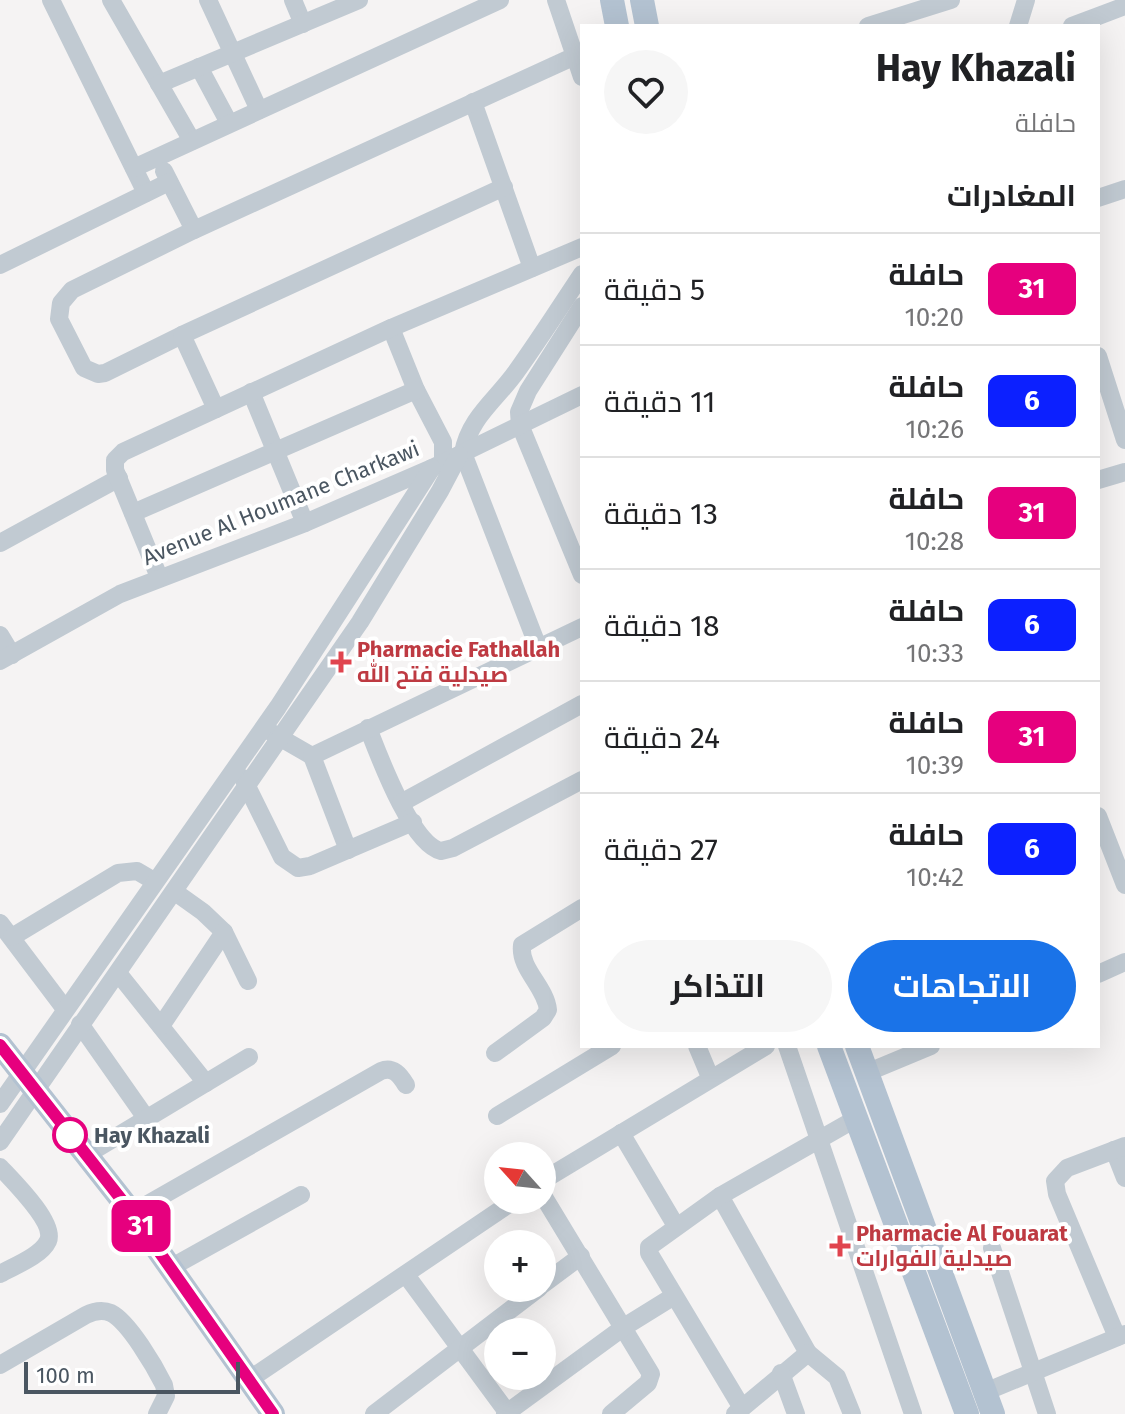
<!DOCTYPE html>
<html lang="ar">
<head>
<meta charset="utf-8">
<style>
	:root { --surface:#fff; --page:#f6f6f6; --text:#202124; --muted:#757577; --line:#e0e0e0; --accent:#1a73e8 }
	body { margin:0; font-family:"Fira Sans",Cairo,sans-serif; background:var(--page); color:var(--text); direction:rtl; height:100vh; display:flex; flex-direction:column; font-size:30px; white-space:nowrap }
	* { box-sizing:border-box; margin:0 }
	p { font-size:26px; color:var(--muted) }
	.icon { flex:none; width:44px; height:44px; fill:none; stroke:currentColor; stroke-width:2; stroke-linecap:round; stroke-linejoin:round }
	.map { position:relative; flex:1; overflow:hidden; direction:ltr }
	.panel { position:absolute; left:580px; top:24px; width:520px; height:1024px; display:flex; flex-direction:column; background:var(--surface); border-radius:0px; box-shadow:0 8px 32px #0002; direction:rtl }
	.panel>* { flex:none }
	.badge { padding:0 16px; border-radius:12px; font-size:28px; line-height:52px }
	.needle { width:52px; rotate:297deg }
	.tools { position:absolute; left:484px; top:1142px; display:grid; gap:16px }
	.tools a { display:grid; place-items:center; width:72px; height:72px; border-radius:50%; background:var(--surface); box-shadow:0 8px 32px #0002; font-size:40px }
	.scale { position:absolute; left:24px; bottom:20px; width:216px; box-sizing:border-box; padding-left:8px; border:4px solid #4a5661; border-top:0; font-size:22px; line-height:28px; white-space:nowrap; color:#4a5661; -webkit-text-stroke:6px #fff; paint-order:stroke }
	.map>.badge { position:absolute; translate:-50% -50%; box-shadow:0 0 0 4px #fff }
	h2 { padding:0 24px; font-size:30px; line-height:72px }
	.round { display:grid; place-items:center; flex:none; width:84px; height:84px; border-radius:42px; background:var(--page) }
	.headline { display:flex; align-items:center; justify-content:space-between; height:136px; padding:0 24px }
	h1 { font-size:38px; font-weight:700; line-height:60px }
	.cta { display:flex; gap:16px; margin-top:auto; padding:16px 24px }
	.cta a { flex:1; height:92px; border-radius:48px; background:var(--accent); color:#fff; font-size:32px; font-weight:700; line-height:92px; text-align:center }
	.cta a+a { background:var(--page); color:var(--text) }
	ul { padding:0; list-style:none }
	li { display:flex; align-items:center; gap:24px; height:112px; padding:0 24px; border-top:2px solid var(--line) }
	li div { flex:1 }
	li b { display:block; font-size:30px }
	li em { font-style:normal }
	li .badge { min-width:88px; font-weight:700; text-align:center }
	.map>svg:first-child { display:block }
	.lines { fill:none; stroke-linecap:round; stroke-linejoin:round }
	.minor { stroke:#c1cad2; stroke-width:18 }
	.major { stroke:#b3c2d1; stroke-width:24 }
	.line-casing { stroke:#fff; stroke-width:18 }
	.line { stroke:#e6007e; stroke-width:12 }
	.health-dot { fill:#e0444e; stroke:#fff; stroke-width:3 }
	.stop-dot { fill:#fff; stroke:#e6007e; stroke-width:4 }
	.labels { text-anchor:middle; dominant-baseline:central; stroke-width:8; stroke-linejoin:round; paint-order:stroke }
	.street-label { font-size:22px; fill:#4a5661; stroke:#fff }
	.health-label { font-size:22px; font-weight:bold; fill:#be3a42; stroke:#fff; text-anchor:start }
	.stop-label { font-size:22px; font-weight:bold; fill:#4a5661; stroke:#fff; text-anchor:start }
</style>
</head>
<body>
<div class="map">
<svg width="1125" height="1414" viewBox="0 0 1125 1414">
	<rect width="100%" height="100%" fill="#f5f3f3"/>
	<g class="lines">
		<!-- minor -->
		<g class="minor">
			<path d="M51,0L146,193"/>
			<path d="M111,0L192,141"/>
			<path d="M208,0L259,110"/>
			<path d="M293,0L303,24"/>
			<path d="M556,0L582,77"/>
			<path d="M868,26L951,0"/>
			<path d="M1018,26L1026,0"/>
			<path d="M1072,26L1125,6"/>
			<path d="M199,67L229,123"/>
			<path d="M159,84L359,0"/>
			<path d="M473,102L532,268"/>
			<path d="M134,168L500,0"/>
			<path d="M164,171L194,230"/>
			<path d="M504,187L182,335L105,373L98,374L84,368L59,319L61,303L72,290L194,230L575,56"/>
			<path d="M1098,198L1125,189"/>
			<path d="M0,265L169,182"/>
			<path d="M582,306L528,391L519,412L520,425L582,575"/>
			<path d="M391,328L416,390L443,442V463"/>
			<path d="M182,335L216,409"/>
			<path d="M1098,356L1125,440"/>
			<path d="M251,392L305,523"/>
			<path d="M1098,480L1125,472"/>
			<path d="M133,513L416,390"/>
			<path d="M0,543L119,478"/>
			<path d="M159,577L115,470V460L123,452L391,328L582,247"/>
			<path d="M0,635L12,655"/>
			<path d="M538,647L463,453C469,418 496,400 516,372C539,340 560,307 582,274"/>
			<path d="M0,661L120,594L305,523L432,468L582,395"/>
			<path d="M368,728C379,756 411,844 441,851L453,848L582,780"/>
			<path d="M272,733L312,756L582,627"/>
			<path d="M312,756L348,850"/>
			<path d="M243,778L282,857L298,868L310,866L413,822"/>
			<path d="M401,803L582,704"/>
			<path d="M1098,816L1125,885"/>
			<path d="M175,892L203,912L224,932L248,981"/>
			<path d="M0,923L65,1009"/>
			<path d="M12,937L118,873L137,871L154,881"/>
			<path d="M118,973L206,1083"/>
			<path d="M1098,974L1125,962"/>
			<path d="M80,1024L146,1118"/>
			<path d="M161,1026L224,932"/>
			<path d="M697,1046L710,1077"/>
			<path d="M787,1046L913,1414"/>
			<path d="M495,1053L543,1018L548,1010C546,987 519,969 522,945L582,908"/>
			<path d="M866,1073L931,1046"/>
			<path d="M0,1104L278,707L432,468"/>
			<path d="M497,1116L612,1046"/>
			<path d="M621,1133L676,1226"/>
			<path d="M0,1142L360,622L440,491L459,455"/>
			<path d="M1114,1150L1125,1178"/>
			<path d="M86,1155L249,1057"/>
			<path d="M0,1167C12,1180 56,1223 48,1241C41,1256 14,1266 0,1274"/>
			<path d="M542,1181L766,1046"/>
			<path d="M542,1194L651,1374L648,1383L611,1414"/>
			<path d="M720,1196L808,1353L735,1414"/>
			<path d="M132,1213L381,1071C393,1066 400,1075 406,1085"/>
			<path d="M992,1248L1047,1414"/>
			<path d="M170,1268L301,1195"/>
			<path d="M406,1275L507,1412"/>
			<path d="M542,1285L581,1256"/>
			<path d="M1117,1337L1057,1194L1055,1181L1067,1168L1125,1146"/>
			<path d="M808,1353L837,1377L852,1414"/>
			<path d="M0,1365L86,1315C94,1311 102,1309 111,1313C129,1322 155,1367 164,1385L166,1396L157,1414"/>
			<path d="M781,1373L796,1414"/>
			<path d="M250,1379L515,1200"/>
			<path d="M985,1392L1125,1334"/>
			<path d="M742,1408L649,1253V1247L720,1196L857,1118"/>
			<path d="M374,1414L539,1288"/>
			<path d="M505,1414L624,1327L674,1296"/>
		</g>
		<!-- major -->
		<g class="major">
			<path d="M612,0L617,26"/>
			<path d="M642,0L647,26"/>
			<path d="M0,1045L132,1213L273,1414"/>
			<path d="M829,1046L967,1414"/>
			<path d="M857,1046L993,1414"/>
		</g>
	</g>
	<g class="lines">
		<defs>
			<path id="line" d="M0,1045L132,1213L273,1414"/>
		</defs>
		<!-- line casing -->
		<use href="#line" class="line-casing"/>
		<!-- line -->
		<use href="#line" class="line"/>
	</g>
	<!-- markers -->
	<g class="health-dot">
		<path d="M337 650h8v8h8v8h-8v8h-8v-8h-8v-8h8z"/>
		<path d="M836 1234h8v8h8v8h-8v8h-8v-8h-8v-8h8z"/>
	</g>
	<circle class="stop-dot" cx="70" cy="1135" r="16"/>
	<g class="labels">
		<!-- street labels -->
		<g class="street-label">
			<text transform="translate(281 503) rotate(-22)">Avenue Al Houmane Charkawi</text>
		</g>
		<!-- health labels -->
		<g class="health-label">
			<text x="357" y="649">Pharmacie Fathallah<tspan x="357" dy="25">صيدلية فتح الله</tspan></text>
			<text x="856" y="1233">Pharmacie Al Fouarat<tspan x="856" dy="25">صيدلية الفوارات</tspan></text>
		</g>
		<!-- stop labels -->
		<g class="stop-label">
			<text x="94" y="1135">Hay Khazali</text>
		</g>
	</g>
</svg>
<div class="tools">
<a><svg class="needle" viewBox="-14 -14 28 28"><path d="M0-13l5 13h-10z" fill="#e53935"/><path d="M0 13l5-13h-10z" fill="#757577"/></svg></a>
<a>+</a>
<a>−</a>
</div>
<div class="scale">100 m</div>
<b class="badge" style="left:141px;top:1226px;background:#e6007e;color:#fff">31</b>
<section class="panel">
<div class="headline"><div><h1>Hay Khazali</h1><p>حافلة</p></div><a class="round"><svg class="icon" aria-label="heart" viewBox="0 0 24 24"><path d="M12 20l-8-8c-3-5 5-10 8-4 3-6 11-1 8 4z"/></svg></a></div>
<h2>المغادرات</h2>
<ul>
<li><span class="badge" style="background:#e6007e;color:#fff">31</span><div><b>حافلة</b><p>10:20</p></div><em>5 دقيقة</em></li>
<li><span class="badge" style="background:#0c20ff;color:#fff">6</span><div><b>حافلة</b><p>10:26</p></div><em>11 دقيقة</em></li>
<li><span class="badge" style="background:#e6007e;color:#fff">31</span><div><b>حافلة</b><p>10:28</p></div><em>13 دقيقة</em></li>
<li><span class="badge" style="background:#0c20ff;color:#fff">6</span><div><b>حافلة</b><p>10:33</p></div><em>18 دقيقة</em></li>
<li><span class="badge" style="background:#e6007e;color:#fff">31</span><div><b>حافلة</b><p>10:39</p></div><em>24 دقيقة</em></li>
<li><span class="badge" style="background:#0c20ff;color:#fff">6</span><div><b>حافلة</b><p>10:42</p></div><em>27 دقيقة</em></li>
</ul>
<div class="cta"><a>الاتجاهات</a><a>التذاكر</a></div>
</section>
</div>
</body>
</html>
